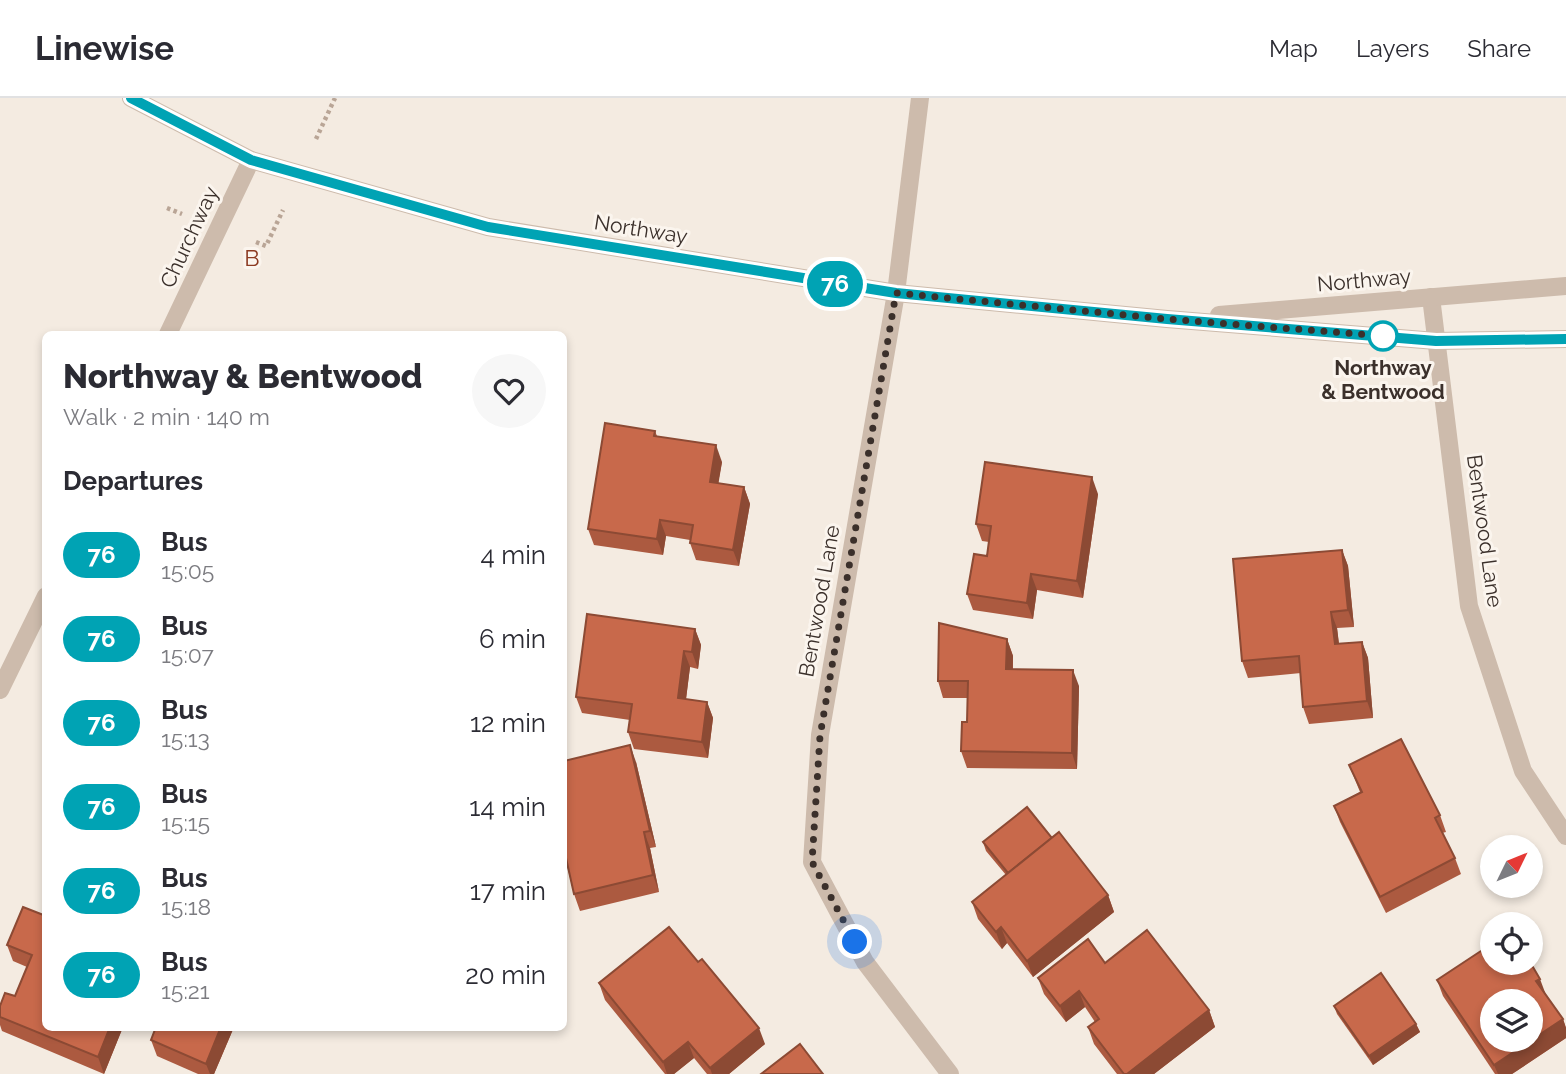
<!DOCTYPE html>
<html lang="en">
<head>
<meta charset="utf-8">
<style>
	:root { --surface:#fff; --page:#f7f7f7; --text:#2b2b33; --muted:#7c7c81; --line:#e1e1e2 }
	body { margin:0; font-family:Raleway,sans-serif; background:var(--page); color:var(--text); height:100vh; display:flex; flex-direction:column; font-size:26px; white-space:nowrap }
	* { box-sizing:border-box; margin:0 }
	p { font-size:23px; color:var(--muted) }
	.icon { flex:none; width:38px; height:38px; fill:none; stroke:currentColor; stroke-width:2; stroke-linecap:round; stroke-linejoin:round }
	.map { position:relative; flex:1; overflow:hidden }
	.details { position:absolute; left:42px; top:233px; width:525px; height:700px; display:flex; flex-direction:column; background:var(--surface); border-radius:10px; box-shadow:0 4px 10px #0003 }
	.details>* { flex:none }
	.badge { padding:0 14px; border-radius:23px; font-size:24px; line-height:46px }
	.needle { width:46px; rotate:47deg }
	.tools { position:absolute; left:1480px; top:737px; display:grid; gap:14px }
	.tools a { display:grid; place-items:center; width:63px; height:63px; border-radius:50%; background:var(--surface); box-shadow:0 4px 10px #0003; font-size:35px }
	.you { position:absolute; width:35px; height:35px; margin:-18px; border:5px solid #fff; border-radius:50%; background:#1a73e8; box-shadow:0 0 0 10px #1a73e833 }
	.map>.badge { position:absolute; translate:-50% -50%; box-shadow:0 0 0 4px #fff }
	h2 { padding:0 21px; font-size:26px; line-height:63px }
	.round { display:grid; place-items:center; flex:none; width:74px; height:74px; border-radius:37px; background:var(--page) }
	.headline { display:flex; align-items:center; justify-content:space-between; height:119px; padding:0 21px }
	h1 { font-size:33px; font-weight:800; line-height:52px }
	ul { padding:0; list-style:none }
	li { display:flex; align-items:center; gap:21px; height:84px; padding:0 21px }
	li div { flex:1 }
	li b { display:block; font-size:26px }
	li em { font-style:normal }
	li .badge { min-width:77px; font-weight:700; text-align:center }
	header { display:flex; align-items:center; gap:42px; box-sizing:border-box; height:98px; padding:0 35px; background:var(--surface); border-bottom:2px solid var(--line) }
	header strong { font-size:33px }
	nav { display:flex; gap:38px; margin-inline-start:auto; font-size:24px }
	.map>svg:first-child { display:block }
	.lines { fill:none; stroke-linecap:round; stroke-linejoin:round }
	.path { stroke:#b9a596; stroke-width:4.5; stroke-dasharray:3.5 3.5; stroke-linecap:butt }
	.minor { stroke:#cdbbac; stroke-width:18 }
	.wall { fill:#ac5a40 }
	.shaded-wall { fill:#8c4a34 }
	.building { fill:#c8694b; stroke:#8c4a34; stroke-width:2; fill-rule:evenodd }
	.line-casing { stroke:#fff; stroke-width:16 }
	.line { stroke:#00a3b4; stroke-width:10 }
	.walk { stroke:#3b302b; stroke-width:7; stroke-dasharray:0 12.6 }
	.stop-dot { fill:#fff; stroke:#00a3b4; stroke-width:3.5 }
	.labels { text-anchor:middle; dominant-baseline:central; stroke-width:6; stroke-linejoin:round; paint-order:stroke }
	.street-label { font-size:21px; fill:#3b302b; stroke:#fbf5ee }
	.stop-label { font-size:21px; font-weight:bold; fill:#3b302b; stroke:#fbf5ee }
	.neighbourhood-label { font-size:23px; letter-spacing:2px; fill:#8c3b22; stroke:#fbf5ee }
</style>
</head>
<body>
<header>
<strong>Linewise</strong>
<nav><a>Map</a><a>Layers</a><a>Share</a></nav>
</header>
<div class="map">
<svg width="1566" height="976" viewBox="0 0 1566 976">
	<rect width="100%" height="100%" fill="#f4ebe1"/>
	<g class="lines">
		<!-- path -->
		<g class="path">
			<path d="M316,41L335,0"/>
			<path d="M167,110L182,116"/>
			<path d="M256,144L266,148L283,112"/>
		</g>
		<!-- minor -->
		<g class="minor">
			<path d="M131,0L251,62L488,129L896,195L1167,221L1436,243L1566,241"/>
			<path d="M920,0L896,195L820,637L812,764L865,864L950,976"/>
			<path d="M1431,199L1469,508L1523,673L1566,738"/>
			<path d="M1219,217L1566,188"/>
			<path d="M168,236L251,62"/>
			<path d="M0,592L46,498"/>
		</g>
	</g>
	<!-- wall -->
	<g class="wall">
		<path d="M655,333L657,338L722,364L718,385L744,389L750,406L739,468L696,462L690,445V442L666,438L663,457L594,447L588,431Z"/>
		<path d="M1098,396L1083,500L1037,492L1033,521L973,512L967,496L987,458L989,444L982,443L976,426Z"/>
		<path d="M1342,452L1348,468L1354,529L1337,530L1339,546L1362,544L1368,560L1373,620L1309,626L1303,609L1301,575L1248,580L1242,563Z"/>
		<path d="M695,531L701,547L698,571L690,569L686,601L707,604L713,620L708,660L634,651L628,634L630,622L582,615L576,599Z"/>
		<path d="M1007,541L1013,558V571L1079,588L1077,671L967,670L961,653L967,624L968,600H943L938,583Z"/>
		<path d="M564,663L636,664L656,749L650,750L659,794L580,813L574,796L565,760H564Z"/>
		<path d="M1349,667L1440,717L1446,734L1442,735L1455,760L1461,776L1386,815L1340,724L1334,708L1360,694Z"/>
		<path d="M1052,740L1108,797L1114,814L1033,879L1007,845L1002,851L978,821L972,804L1006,777L986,753L983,744Z"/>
		<path d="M23,809L123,929L104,976L2,933L0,927V908L15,898L27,869L13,863L7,847Z"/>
		<path d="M1105,865L1209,912L1215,929L1154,976H1117L1094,946L1088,929L1095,924L1085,909L1066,924L1044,896L1038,880Z"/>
		<path d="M1437,882L1546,897L1563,921L1566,930V940L1512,976H1495L1443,898Z"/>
		<path d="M599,885L765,946L729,976H707L694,960L674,976H665L605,902Z"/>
		<path d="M1334,908L1416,926L1420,934L1373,967L1337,916Z"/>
		<path d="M156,929H234L214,976H198L157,958L151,942Z"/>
	</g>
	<!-- shaded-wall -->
	<g class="shaded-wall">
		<path d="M716,347L722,364L716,400L710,384Z"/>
		<path d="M1092,379L1098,396L1083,500L1077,483Z"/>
		<path d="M744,389L750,406L739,468L733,452Z"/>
		<path d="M660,422L666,438L663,457L657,441Z"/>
		<path d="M1342,452L1348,468L1354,529L1348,512Z"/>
		<path d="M1031,476L1037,492L1033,521L1027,505Z"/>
		<path d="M1331,514L1337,530L1341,563L1335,546Z"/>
		<path d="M695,531L701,547L698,571L692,554Z"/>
		<path d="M1007,541L1013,558L1012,588L1006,571Z"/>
		<path d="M1362,544L1368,560L1373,620L1367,603Z"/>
		<path d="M684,553L690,569L684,617L678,600Z"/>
		<path d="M1073,572L1079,588L1077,671L1072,655Z"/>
		<path d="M707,604L713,620L708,660L702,644Z"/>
		<path d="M630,647L636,664L656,749L650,733Z"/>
		<path d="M644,734L650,750L659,794L653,777Z"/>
		<path d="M1108,797L1114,814L1033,879L1027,863Z"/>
		<path d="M1001,829L1007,845L1002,851L996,834Z"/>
		<path d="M1540,881L1546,897L1536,883Z"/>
		<path d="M1079,893L1085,909L1066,924L1060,908Z"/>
		<path d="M1209,912L1215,929L1154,976H1127Z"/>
		<path d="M1563,921L1566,930V940L1512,976H1498L1494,967Z"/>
		<path d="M1416,926L1420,934L1373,967L1369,958Z"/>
		<path d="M110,929H123L104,976L98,959Z"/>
		<path d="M221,929H234L214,976H210L206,966Z"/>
		<path d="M759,930L765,946L729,976H712L710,970Z"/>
		<path d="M688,944L694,960L674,976H667L663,964Z"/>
	</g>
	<!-- building -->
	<g class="building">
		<path d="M605,325L655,333L654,338L716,347L710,384L744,389L733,452L690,445L693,427L660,422L657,441L588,431Z"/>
		<path d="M985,364L1092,379L1077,483L1031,476L1027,505L967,496L974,456L987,458L991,428L976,426Z"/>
		<path d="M1342,452L1348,512L1331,514L1335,546L1362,544L1367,603L1303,609L1299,558L1242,563L1233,461Z"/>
		<path d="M587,516L695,531L692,554L684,553L678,600L707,604L702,644L628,634L632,606L576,599Z"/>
		<path d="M939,525L1007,541L1006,571L1073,572L1072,655L961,653L962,624H967L968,583H938Z"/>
		<path d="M1401,641L1440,717L1435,720L1455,760L1380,799L1334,708L1362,694L1349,667Z"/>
		<path d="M630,647L650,733L644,734L653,777L574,796L564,751V663Z"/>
		<path d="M1027,709L1052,740L1008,775L983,744Z"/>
		<path d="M1059,734L1108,797L1027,863L1001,829L996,834L972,804Z"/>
		<path d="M23,809L46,818V929H110L98,959L0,919V908L5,895L15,898L32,857L7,847Z"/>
		<path d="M669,829L698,864L702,861L759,930L710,970L688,944L663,964L599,885Z"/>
		<path d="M1147,832L1209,912L1127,976H1124L1088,929L1099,921L1079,893L1060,908L1038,880L1088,841L1105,865Z"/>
		<path d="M1493,845V864H1530L1540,881L1536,883L1563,921L1494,967L1437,882ZM1493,903H1531V942H1493Z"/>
		<path d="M1381,875L1416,926L1369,958L1334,908Z"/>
		<path d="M156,929H221L206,966L151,942Z"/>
		<path d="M800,946L823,976H761Z"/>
	</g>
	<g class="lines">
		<defs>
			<path id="line" d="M131,0L251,62L488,129L896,195L1167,221L1436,243L1566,241"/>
		</defs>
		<!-- line casing -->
		<use href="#line" class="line-casing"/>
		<!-- line -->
		<use href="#line" class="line"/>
		<!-- walk -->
		<path class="walk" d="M855,844L812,764L820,638L896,195L1167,221L1383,238"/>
	</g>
	<!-- markers -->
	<circle class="stop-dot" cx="1383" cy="238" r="14"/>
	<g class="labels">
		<!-- street labels -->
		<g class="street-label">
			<text transform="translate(641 131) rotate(9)">Northway</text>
			<text transform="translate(189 139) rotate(-65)">Churchway</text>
			<text transform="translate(1364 182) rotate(-5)">Northway</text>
			<text transform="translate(1485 433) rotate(82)">Bentwood Lane</text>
			<text transform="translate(819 503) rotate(-80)">Bentwood Lane</text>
		</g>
		<!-- stop labels -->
		<g class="stop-label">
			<text x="1383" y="269">Northway<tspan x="1383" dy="24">&amp; Bentwood</tspan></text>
		</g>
		<!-- neighbourhood labels -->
		<g class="neighbourhood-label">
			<text x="253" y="159">B</text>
		</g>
	</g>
</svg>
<div class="tools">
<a><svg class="needle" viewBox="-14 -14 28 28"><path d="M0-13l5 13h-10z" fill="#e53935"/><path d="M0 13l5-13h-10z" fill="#7c7c81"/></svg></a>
<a><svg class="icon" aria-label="locate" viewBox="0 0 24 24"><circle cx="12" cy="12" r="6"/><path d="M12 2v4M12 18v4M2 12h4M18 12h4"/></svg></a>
<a><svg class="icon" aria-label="layers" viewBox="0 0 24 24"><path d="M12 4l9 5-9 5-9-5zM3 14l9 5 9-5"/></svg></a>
</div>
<div class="you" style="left:855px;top:844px"></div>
<b class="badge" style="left:835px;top:186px;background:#00a3b4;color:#fff">76</b>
<section class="details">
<div class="headline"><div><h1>Northway &amp; Bentwood</h1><p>Walk · 2 min · 140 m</p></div><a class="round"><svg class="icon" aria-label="heart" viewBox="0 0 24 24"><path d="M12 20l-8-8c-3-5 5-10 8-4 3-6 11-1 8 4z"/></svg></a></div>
<h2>Departures</h2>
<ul>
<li><span class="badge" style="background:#00a3b4;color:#fff">76</span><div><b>Bus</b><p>15:05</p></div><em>4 min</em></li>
<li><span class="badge" style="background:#00a3b4;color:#fff">76</span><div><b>Bus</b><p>15:07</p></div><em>6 min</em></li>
<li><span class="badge" style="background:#00a3b4;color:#fff">76</span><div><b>Bus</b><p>15:13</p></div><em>12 min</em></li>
<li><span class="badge" style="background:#00a3b4;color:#fff">76</span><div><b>Bus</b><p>15:15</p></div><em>14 min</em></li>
<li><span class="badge" style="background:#00a3b4;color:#fff">76</span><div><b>Bus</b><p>15:18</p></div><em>17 min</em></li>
<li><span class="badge" style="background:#00a3b4;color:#fff">76</span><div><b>Bus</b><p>15:21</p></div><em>20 min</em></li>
</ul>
</section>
</div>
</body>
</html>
